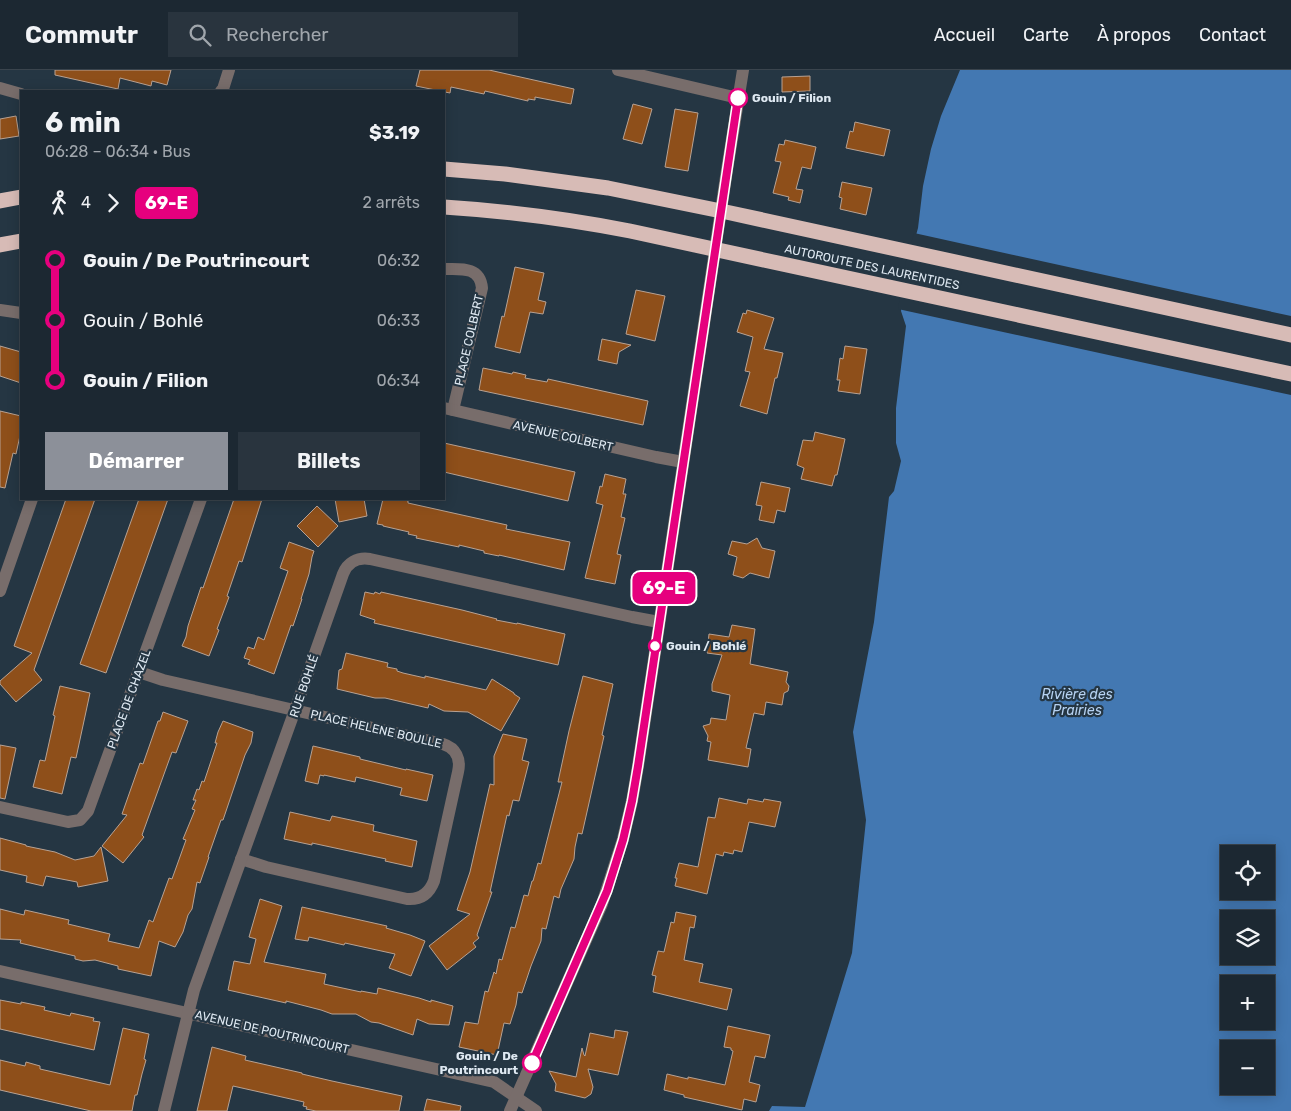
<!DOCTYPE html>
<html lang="fr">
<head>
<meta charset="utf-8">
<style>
	:root { --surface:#1c2832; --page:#29343e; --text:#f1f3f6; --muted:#a0a6ac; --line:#3a444d; --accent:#8c9099 }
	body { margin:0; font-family:Rubik,sans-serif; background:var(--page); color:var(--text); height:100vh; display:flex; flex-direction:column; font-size:19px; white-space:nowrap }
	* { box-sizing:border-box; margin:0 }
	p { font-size:16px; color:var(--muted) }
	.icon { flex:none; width:28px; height:28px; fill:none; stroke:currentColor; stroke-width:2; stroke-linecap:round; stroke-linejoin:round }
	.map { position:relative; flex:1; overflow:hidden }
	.side { position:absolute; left:20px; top:20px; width:425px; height:410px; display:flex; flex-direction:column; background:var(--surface); border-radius:0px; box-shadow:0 2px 12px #0003,0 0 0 1px var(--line) }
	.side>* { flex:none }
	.badge { padding:0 10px; border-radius:8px; font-size:18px; line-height:32px }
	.buttons { position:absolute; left:1220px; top:775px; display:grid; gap:10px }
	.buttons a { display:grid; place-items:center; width:55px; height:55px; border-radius:0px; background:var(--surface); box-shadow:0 2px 12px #0003,0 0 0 1px var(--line); font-size:25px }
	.map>.badge { position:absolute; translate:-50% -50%; box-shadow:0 0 0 2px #fff }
	.legs { display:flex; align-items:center; gap:8px; height:55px; padding:0 25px; font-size:16px }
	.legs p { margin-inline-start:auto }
	.head { display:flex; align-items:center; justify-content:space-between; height:85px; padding:0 25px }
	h1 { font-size:28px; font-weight:700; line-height:38px }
	.action { display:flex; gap:10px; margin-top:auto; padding:10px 25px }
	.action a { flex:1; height:58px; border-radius:0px; background:var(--accent); color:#fff; font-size:20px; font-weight:700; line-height:58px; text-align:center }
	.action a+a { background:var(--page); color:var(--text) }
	ul { padding:0 25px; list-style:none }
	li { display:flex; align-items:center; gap:18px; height:60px; font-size:19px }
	li i { display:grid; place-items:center; width:8px; height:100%; margin:0 6px; background:currentColor }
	li i::after { content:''; width:12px; height:12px; margin:-6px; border:4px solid; border-radius:50%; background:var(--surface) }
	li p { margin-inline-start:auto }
	li:first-child i { background:linear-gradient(#0000 50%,currentColor 0) }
	li:last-child i { background:linear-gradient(currentColor 50%,#0000 0) }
	header { display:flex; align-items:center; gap:30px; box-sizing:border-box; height:70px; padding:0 25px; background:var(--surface); border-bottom:1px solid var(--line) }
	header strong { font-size:24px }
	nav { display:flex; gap:28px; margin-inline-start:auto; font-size:18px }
	.search { width:350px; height:45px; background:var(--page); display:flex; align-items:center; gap:12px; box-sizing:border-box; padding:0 18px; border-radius:0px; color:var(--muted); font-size:19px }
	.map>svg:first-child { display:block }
	.water { fill:#4378b2; fill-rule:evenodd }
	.pier { fill:#253643 }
	.building { fill:#8e4f1a; stroke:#b8a293 }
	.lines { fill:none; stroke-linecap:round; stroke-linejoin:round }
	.minor { stroke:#786d6b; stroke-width:12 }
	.tertiary { stroke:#786d6b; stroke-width:12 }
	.motorway { stroke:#d7bbb6; stroke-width:15 }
	.line-1-casing { stroke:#fff; stroke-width:11 }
	.line-1 { stroke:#e6007e; stroke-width:8 }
	.stop-1-dot { fill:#fff; stroke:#e6007e; stroke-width:2.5 }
	.labels { text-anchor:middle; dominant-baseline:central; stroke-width:4.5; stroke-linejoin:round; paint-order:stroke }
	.stop-label { font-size:12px; font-weight:bold; fill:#dfe9f2; stroke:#253643; text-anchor:start }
	.street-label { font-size:12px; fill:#dfe9f2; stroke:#253643 }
	.water-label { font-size:14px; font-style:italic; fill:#b5d1f1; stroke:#253643 }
</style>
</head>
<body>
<header>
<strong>Commutr</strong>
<div class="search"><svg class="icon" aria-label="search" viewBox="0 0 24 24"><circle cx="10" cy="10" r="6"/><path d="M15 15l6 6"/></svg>Rechercher</div>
<nav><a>Accueil</a><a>Carte</a><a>À propos</a><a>Contact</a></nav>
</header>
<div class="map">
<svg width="1291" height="1041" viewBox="0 0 1291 1041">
	<rect width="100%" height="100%" fill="#253643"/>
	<!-- water -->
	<path class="water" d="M960,0H1291V1041H769L772,1036L805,1037L852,883L866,750L853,662L874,552L889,427L894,421L901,391L896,373V338L906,256L901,241L909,191L918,158L923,116L931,79L941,46ZM1229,784H1266V821H1229ZM1229,849H1266V886H1229ZM1229,914H1266V951H1229ZM1229,979H1266V1016H1229Z"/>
	<!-- pier -->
	<path class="pier" d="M914,163L1291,246V325L898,239L906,191Z"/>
	<!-- building -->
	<g class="building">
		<path d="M55,0H171L167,15L152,11L151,16L120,8L118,19L55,5Z"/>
		<path d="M420,0H489L574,19L571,34L535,27V30L528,29V31L485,21L484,24L451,17L450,23L416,16Z"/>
		<path d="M810,6V21L782,22V7Z"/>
		<path d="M633,34L652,39L642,74L623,69Z"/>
		<path d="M675,39L698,43L688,101L665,97Z"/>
		<path d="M16,46L19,66L0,69V49Z"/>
		<path d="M855,52L890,60L884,86L846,78L850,61L853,62Z"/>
		<path d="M785,70L816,77L811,99L802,97L796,119L803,120L800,133L788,130L789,127L773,123L781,92L775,91L779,74L784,75Z"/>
		<path d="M842,112L872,118L866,145L840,139L842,128L839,127Z"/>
		<path d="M515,197L544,203L538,230L546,232L543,244L530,242L520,283L495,277L502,246L504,247Z"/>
		<path d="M636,220L665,226L655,271L626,264Z"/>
		<path d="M747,240L774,248L764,279L783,283L777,308H775L767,344L740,336L750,302L745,301L753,267L737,262L743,243L746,244Z"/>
		<path d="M602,269L631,275L619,282L617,294L598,290Z"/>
		<path d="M0,276L21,282V313L0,306Z"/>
		<path d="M845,276L867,279L860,324L838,321L840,310H837L840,288L843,289Z"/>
		<path d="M483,298L512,304L513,302L526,305L525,308L547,312L548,309L648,331L643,355L479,320Z"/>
		<path d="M0,341L21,346V361L16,384L13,383L5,418L0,417Z"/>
		<path d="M815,362L845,369L837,405H835L832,416L801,409L804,398L797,395L803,370L813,371Z"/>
		<path d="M444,373L575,402L568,431L444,402Z"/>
		<path d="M605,404L626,409L623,424H626L621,447L625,448L617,484L621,485L615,514L585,508L603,435L596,433L600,416L602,417Z"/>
		<path d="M761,412L790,418L785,442L777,440L774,453L759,450L762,436L756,435Z"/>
		<path d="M66,429H95L34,600L42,610L16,632L0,614V611L32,583L14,576Z"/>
		<path d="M139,429H168L106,603L80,594Z"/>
		<path d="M234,429H262L242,492L239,491L227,526L229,527L217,559L219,560L209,586L182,576L186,567L188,556L201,517L203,518Z"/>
		<path d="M335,429H364L367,446L339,452Z"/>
		<path d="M383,429H406L405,430L408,431V433L507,455L506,459L570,472L564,500L499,485V486L484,483V481L459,475V477L416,468L417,466L408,464L409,462L383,456V455L377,454Z"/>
		<path d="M317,436L338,456L318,477L297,456Z"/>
		<path d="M757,468L762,478L775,481L769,508L750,503L743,508L733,505L737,487L728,484L732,471L747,474Z"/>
		<path d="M289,472L314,481L312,487L309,504L301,529H302L293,556L291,555L274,604L248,594L250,590L244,588L248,577L254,579L258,567L264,570L288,501L280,498Z"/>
		<path d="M365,522L374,524L375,522L380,524L381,522L462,540L497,549L496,550L517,554V553L565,564L558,595L374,553L375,550L360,545Z"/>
		<path d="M732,555L755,559L750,594L788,602L786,612L789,616L788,621L784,623L782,635L766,632L764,645L754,643L746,678L751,679L748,697L708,690L711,672L707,671L708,666L703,656L710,654L711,648L726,650L730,625L712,621V614L722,585L707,583L709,564L729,567Z"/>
		<path d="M346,583L388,593L387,597L397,599V601L403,603L425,608V606L486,620L492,609L514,623V624L520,628L501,661L468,642L444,641L429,634L428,638L385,628H375L337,619L339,600L342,599Z"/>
		<path d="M583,606L613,614L602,665L604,666L589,733L582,764L578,763L575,777L574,789L561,819L559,828L554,826L546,859L542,858L541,871L531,896L522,923L518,922L516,935L510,954L504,953L497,985L459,977L465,952L478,954L485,921L488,922L494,902L496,904L499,889L502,890L511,857L515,858L524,825L528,826L532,811H533L538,793L541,794L562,712H558L569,661Z"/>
		<path d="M60,616L90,623L76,688L71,687L62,724L33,717L40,690L45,691L55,646L53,645Z"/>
		<path d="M163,642L188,651L176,683L172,682L142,765L144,767L123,793L102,776L127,745L122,744L140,693L143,694L158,651H160Z"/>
		<path d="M223,651L253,662L251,673L245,685L223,750H221L208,787H209L200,813L197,812L192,839L188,845L183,862L175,877L159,871L151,906L118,899V896L95,890L83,891L75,889V886L20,873L21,870L0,869V839L24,845L25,840L69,850L68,854L110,864L108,871L139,878L149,850L153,852L169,808L172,809L186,770L183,769L195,740L192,739L196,730H193L197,719L199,720L202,711L204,712L217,673H215L218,662Z"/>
		<path d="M503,664L527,669L522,690L529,692L519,731L513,730L509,746L507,745L490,822H492L477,865L479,868L473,873L476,877L447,900L429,876L470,844L457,840L470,802L490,714L494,715V686Z"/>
		<path d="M0,675L16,678L5,729L0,728Z"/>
		<path d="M313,676L360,687V689L406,700V699L433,705L427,731L400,725L402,718L356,707L355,712L324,705V706L320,705L318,714L305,711Z"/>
		<path d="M719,728L747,734L748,729L763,732L764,729L781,732L775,757L749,752L742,782L734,780L733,784L724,782L723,786L716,784L707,824L675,816L677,808H675L679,793L698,797L708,747L715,748Z"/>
		<path d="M290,742L330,751L332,746L374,755L373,761L417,771L412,797L385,791L386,789L312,773V775L284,769Z"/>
		<path d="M0,768L26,775V776L55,782L75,790L94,786L101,777L108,811L78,817L77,812L46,806L43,816L26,812L27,806L0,800Z"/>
		<path d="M260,829L282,836L264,892L326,904L324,914L361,922V921L377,924L378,918L419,928L431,932V930L453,936L449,955L429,954L417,949L413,965L379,953L371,952L356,944H332L321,940L286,931V933L228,920L234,891L250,894L256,869L249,867Z"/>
		<path d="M302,837L387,856L386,858L410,865L425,871L411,906L389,898L395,884L345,873L344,875L309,867L308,871L295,869Z"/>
		<path d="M676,842L696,846L694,858L690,857L684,890L703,894L699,912L732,919L727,940L653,922L656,906L652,905L658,881L664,882L671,852L674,853Z"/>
		<path d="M0,930L21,934V932L45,937L44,940L70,946L71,943L94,948L93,951L100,952L94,980L0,959Z"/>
		<path d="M728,956L770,965L765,988L755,986L749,1012L760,1015L756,1032L744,1029L742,1040L684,1027V1025L664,1020L667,1004L688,1009V1007L725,1015L733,981L731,980V978L724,977Z"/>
		<path d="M123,958L149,964L144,989L146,990L142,1004L137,1025H135L132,1041H91L0,1020V990L25,996L26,992L40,996V999L110,1015Z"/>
		<path d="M615,960L628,962L618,1005L588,999L593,1017L591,1024L585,1028L555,1021L556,1014L549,1001L576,1007L582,978L584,985L585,986L590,963L614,968Z"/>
		<path d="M212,977L246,986L245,990L302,1003V1004L332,1011L402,1026L399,1041H316L306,1039L307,1037L303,1036L304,1032L233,1016L227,1041H197Z"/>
		<path d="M427,1029L461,1036L460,1041H424Z"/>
	</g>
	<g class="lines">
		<!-- minor -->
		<g class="minor">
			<path d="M618,0L738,28"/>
			<path d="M0,18L21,24"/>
			<path d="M221,21L223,19L229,0"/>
			<path d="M444,199C460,199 480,196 482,218L453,340"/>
			<path d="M0,240L21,243"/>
			<path d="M444,338L656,387L683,392"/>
			<path d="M0,521L32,429"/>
			<path d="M139,602L163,610L443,674C456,678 461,689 458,702L434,811C429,824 420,830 407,829L266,797L241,789"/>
			<path d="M0,737L68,752L80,750L88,741L201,429"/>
			<path d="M0,901L494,1012L536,1041"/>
			<path d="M164,1041L194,920L295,640L343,504C347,493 357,487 370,489L632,547L659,552"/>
		</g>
		<!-- tertiary -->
		<path class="tertiary" d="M510,1041L602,834L623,769L632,731L638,696L727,100L743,0"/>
		<!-- motorway -->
		<g class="motorway">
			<path d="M444,99L505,104L608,118L726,142L1291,265"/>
			<path d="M0,131L21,127"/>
			<path d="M444,137C506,141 568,149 630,161L1291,304"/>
			<path d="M0,175L21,171"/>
		</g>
	</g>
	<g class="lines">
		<defs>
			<path id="line-1" d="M532,993L607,821L623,770L632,731L638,696L738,28"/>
		</defs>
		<!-- line-1 casing -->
		<use href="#line-1" class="line-1-casing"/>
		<!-- line-1 -->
		<use href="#line-1" class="line-1"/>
	</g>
	<!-- markers -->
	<g class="stop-1-dot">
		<circle cx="738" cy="28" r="9"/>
		<circle cx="655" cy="576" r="6"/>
		<circle cx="532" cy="993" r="9"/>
	</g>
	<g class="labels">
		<!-- stop labels -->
		<g class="stop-label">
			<text x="752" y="28">Gouin / Filion</text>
			<text x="666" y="576">Gouin / Bohlé</text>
			<text x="518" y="986" text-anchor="end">Gouin / De<tspan x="518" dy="14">Poutrincourt</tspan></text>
		</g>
		<!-- street labels -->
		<g class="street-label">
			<text transform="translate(872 197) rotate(12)">AUTOROUTE DES LAURENTIDES</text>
			<text transform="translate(469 270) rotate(-77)">PLACE COLBERT</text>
			<text transform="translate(563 366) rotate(13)">AVENUE COLBERT</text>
			<text transform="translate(304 616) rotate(-71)">RUE BOHLÉ</text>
			<text transform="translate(129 629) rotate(-70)">PLACE DE CHAZEL</text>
			<text transform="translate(376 659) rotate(13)">PLACE HELENE BOULLE</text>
			<text transform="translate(272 962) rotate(13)">AVENUE DE POUTRINCOURT</text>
		</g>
		<!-- water labels -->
		<g class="water-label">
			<text x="1077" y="624">Rivière des<tspan x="1077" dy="16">Prairies</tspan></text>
		</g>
	</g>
</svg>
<div class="buttons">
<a><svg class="icon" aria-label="locate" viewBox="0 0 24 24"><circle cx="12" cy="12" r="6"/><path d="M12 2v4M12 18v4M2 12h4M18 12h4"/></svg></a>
<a><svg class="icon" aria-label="layers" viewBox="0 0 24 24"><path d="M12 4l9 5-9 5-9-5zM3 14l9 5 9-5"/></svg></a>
<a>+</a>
<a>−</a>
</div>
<b class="badge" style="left:664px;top:518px;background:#e6007e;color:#fff">69-E</b>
<section class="side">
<div class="head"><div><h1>6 min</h1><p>06:28 – 06:34 · Bus</p></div><b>$3.19</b></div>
<div class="legs"><svg class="icon" aria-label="walk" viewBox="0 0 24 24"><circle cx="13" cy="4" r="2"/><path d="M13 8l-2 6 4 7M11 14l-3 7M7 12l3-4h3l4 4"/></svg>4<svg class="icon" aria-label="forward" viewBox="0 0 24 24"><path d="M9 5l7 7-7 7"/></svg><b class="badge" style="background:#e6007e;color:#fff">69-E</b><p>2 arrêts</p></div>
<ul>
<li><i style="color:#e6007e"></i><b>Gouin / De Poutrincourt</b><p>06:32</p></li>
<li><i style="color:#e6007e"></i><span>Gouin / Bohlé</span><p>06:33</p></li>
<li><i style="color:#e6007e"></i><b>Gouin / Filion</b><p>06:34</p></li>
</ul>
<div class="action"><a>Démarrer</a><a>Billets</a></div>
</section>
</div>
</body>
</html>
